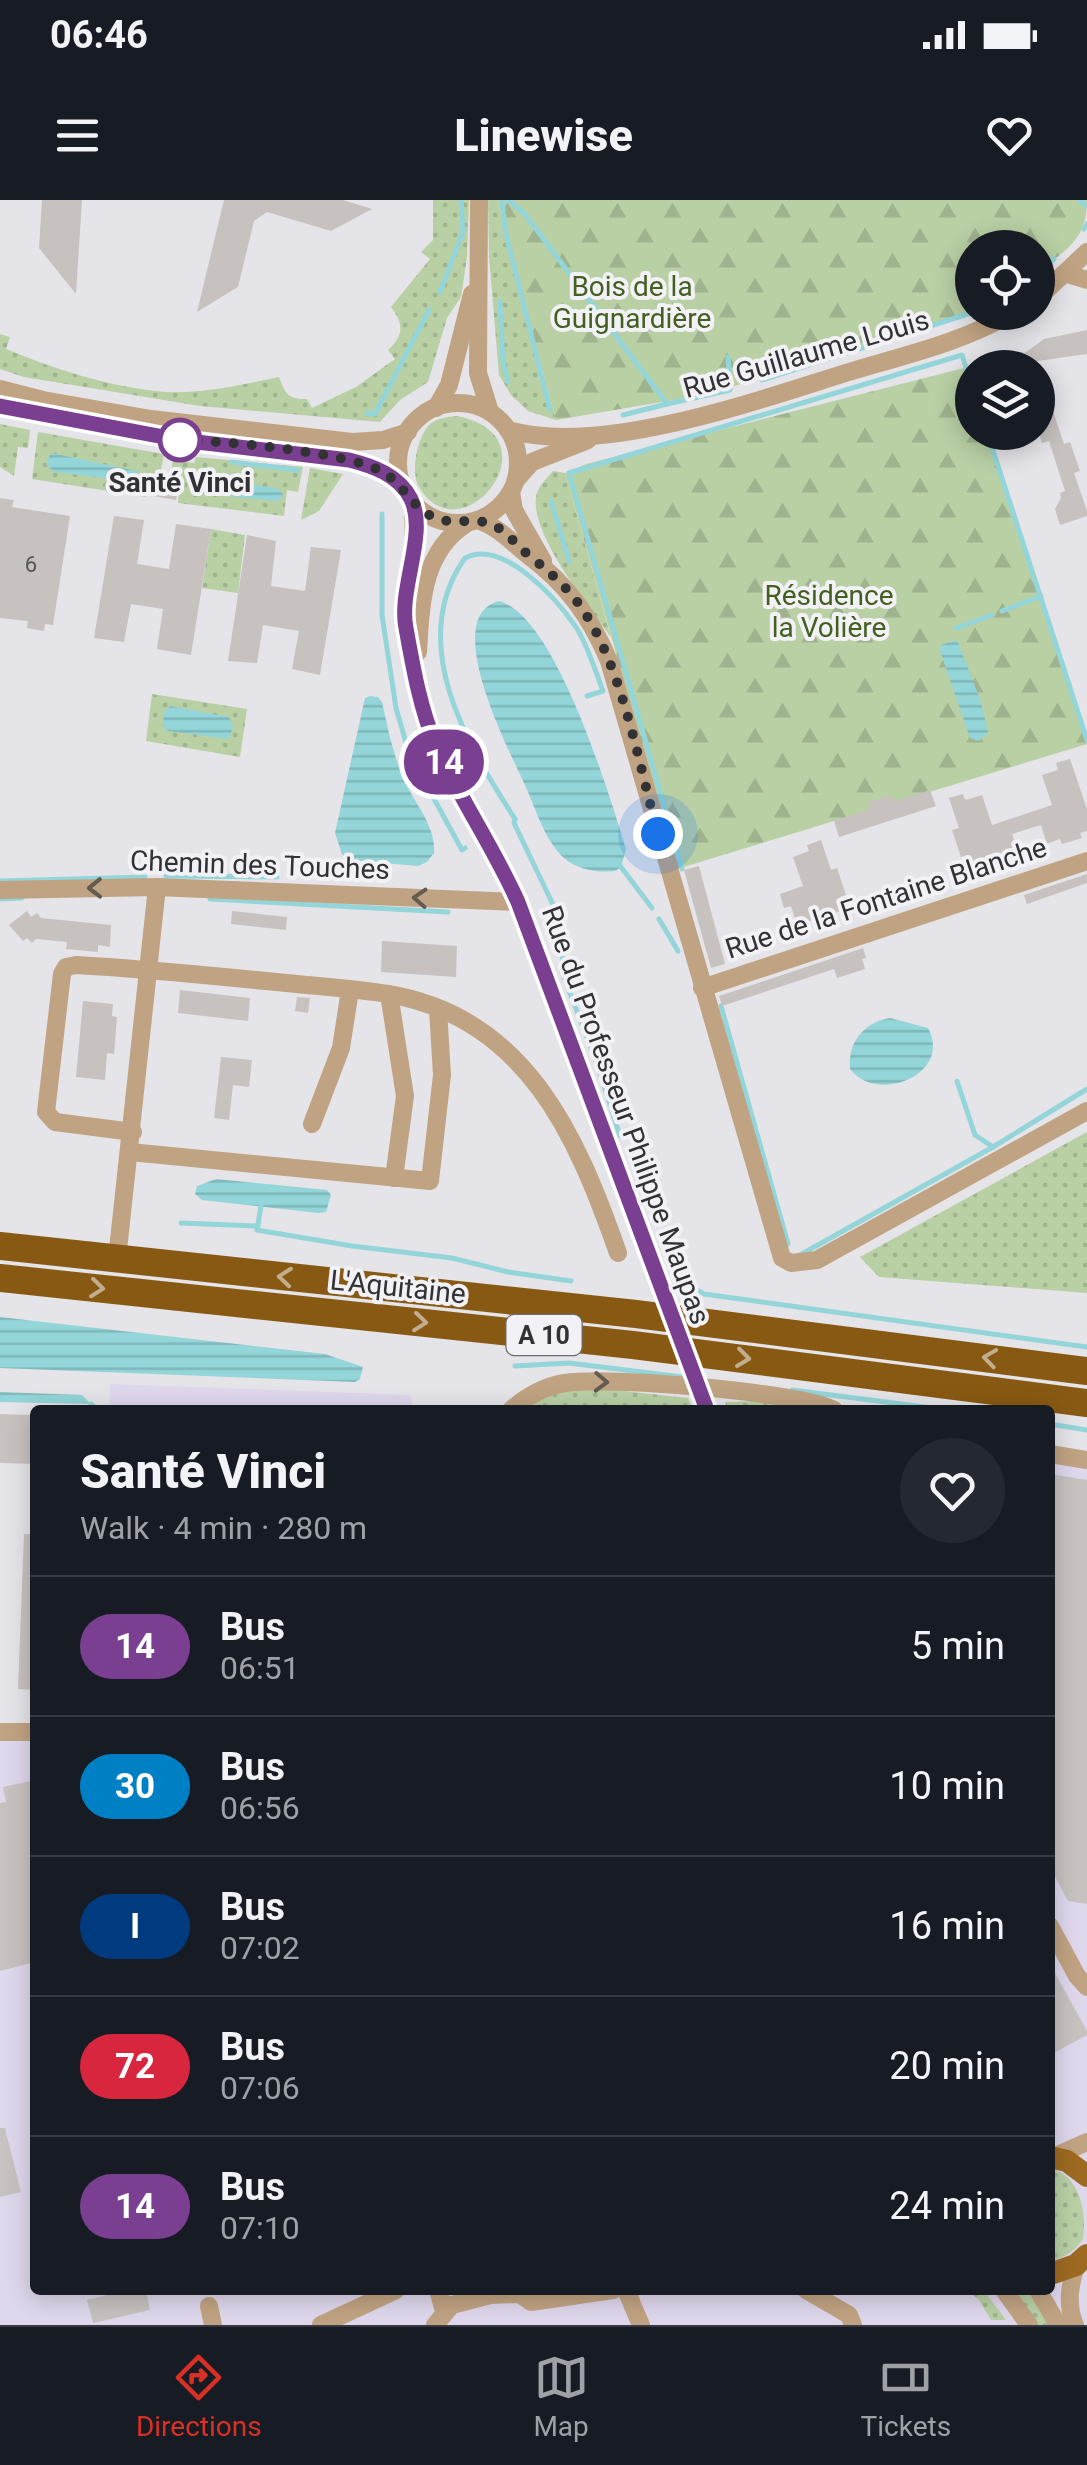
<!DOCTYPE html>
<html lang="en">
<head>
<meta charset="utf-8">
<style>
	:root { --surface:#171b24; --page:#242831; --text:#f1f3f6; --muted:#9ea1a6; --line:#363941; --accent:#d93025 }
	body { margin:0; font-family:Roboto,sans-serif; background:var(--page); color:var(--text); height:100vh; display:flex; flex-direction:column; font-size:38px; white-space:nowrap }
	* { box-sizing:border-box; margin:0 }
	p { font-size:32px; color:var(--muted) }
	.icon { flex:none; width:55px; height:55px; fill:none; stroke:currentColor; stroke-width:2; stroke-linecap:round; stroke-linejoin:round }
	.map { position:relative; flex:1; overflow:hidden }
	.sheet { position:absolute; left:30px; top:1205px; width:1025px; height:890px; display:flex; flex-direction:column; background:var(--surface); border-radius:10px; box-shadow:0 5px 25px #0003 }
	.sheet>* { flex:none }
	.badge { padding:0 20px; border-radius:32px; font-size:35px; line-height:65px }
	.buttons { position:absolute; left:955px; top:30px; display:grid; gap:20px }
	.buttons a { display:grid; place-items:center; width:100px; height:100px; border-radius:50%; background:var(--surface); box-shadow:0 5px 25px #0003; font-size:50px }
	.you { position:absolute; width:50px; height:50px; margin:-25px; border:8px solid #fff; border-radius:50%; background:#1a73e8; box-shadow:0 0 0 15px #1a73e833 }
	.map>.badge { position:absolute; translate:-50% -50%; box-shadow:0 0 0 5px #fff }
	.round { display:grid; place-items:center; flex:none; width:105px; height:105px; border-radius:52px; background:var(--page) }
	.overview { display:flex; align-items:center; justify-content:space-between; height:170px; padding:0 50px }
	h1 { font-size:48px; font-weight:800; line-height:75px }
	ul { padding:0; list-style:none }
	li { display:flex; align-items:center; gap:30px; height:140px; padding:0 50px; border-top:2px solid var(--line) }
	li div { flex:1 }
	li b { display:block; font-size:38px }
	li em { font-style:normal }
	li .badge { min-width:110px; font-weight:700; text-align:center }
	.status { display:flex; justify-content:space-between; align-items:center; height:70px; padding:0 50px; background:var(--surface); direction:ltr }
	.status svg { height:28px; fill:currentColor }
	header { display:flex; justify-content:space-between; align-items:center; height:130px; padding:0 50px; background:var(--surface); font-size:45px; font-weight:800 }
	.tab-bar { display:flex; justify-content:space-around; align-items:center; height:140px; border-top:2px solid var(--line); background:var(--surface); font-size:28px; color:var(--muted) }
	.tab-bar a { display:grid; justify-items:center; gap:5px }
	.tab-bar .on { color:var(--accent) }
	.map>svg:first-child { display:block }
	.commercial { fill:#dfd7ec }
	.grass { fill:url(#grass-dots) }
	.forest { fill:url(#forest-firs) }
	.water { fill:url(#water-rules) }
	.lines { fill:none; stroke-linecap:round; stroke-linejoin:round }
	.stream { stroke:#93d5d8; stroke-width:5 }
	.building { fill:#c7c2bf }
	.minor { stroke:#c0a382; stroke-width:18 }
	.major { stroke:#9e6a22; stroke-width:22 }
	.highway { stroke:#885912; stroke-width:28 }
	.oneway { stroke:#645a4f }
	.oneway2 { stroke:#c2ad8f }
	.line-casing { stroke:#fff; stroke-width:22 }
	.line { stroke:#7a3f91; stroke-width:15 }
	.walk { stroke:#323234; stroke-width:10; stroke-dasharray:0 18 }
	.stop-dot { fill:#fff; stroke:#7a3f91; stroke-width:5 }
	.labels { text-anchor:middle; dominant-baseline:central; stroke-width:8; stroke-linejoin:round; paint-order:stroke }
	.number-label { font-size:22px; fill:#575657 }
	.shield { fill:#f2f1f6; stroke:#6c6b6e; stroke-width:2.5 }
	.shield-label { font-size:25px; font-weight:bold; fill:#323234 }
	.park-label { font-size:28px; fill:#436021; stroke:#f2f1f6 }
	.street-label { font-size:28px; fill:#323234; stroke:#f2f1f6 }
	.stop-label { font-size:28px; font-weight:bold; fill:#323234; stroke:#f2f1f6 }
</style>
</head>
<body>
<div class="status"><b>06:46</b><svg viewBox="0 0 49 12"><path d="M0 12V9h3v3zM5 12V6h3v6zM10 12V3h3v9zM15 12V0h3v12zM26 1h20v11H26zM47 4h2v5h-2z"/></svg></div>
<header><svg class="icon" aria-label="menu" viewBox="0 0 24 24"><path d="M4 6h16M4 12h16M4 18h16"/></svg>Linewise<svg class="icon" aria-label="heart" viewBox="0 0 24 24"><path d="M12 20l-8-8c-3-5 5-10 8-4 3-6 11-1 8 4z"/></svg></header>
<div class="map">
<svg width="1087" height="2125" viewBox="0 0 1087 2125">
	<defs>
		<pattern id="grass-dots" width="8" height="8" patternUnits="userSpaceOnUse" patternTransform="scale(2.5)"><rect width="8" height="8" fill="#b9d0a5"/><path d="M2 2h.1M6 6h.1" fill="none" stroke="#a0b38f" stroke-width="1.8" stroke-linecap="round"/></pattern>
		<pattern id="forest-firs" width="22" height="20" patternUnits="userSpaceOnUse" patternTransform="scale(2.5)"><rect width="22" height="20" fill="#b9d0a5"/><path d="M5 1l3.5 6h-7zM16 11l3.5 6h-7z" fill="#a0b38f"/></pattern>
		<pattern id="water-rules" width="6" height="5" patternUnits="userSpaceOnUse" patternTransform="scale(2.5)"><rect width="6" height="5" fill="#93d5d8"/><path d="M0 2.5h6" fill="none" stroke="#7fb7ba"/></pattern>
	</defs>
	<rect width="100%" height="100%" fill="#e5e4e9"/>
	<!-- commercial -->
	<g class="commercial">
		<path d="M110,1184L411,1195L413,1210H109Z"/>
		<path d="M1050,1245L1087,1251V2125H0V1532H35V2090H1050Z"/>
	</g>
	<!-- grass -->
	<g class="grass">
		<path d="M433,0H469L467,57L461,97L447,118L428,182L400,200L380,222L200,206L24,177L0,169V134L10,137L6,149C55,169 103,185 155,191C195,196 240,185 279,177C285,193 288,200 307,199L312,208L356,187L395,159L388,150C404,135 404,124 391,107L430,59L421,52L433,40Z"/>
		<path d="M488,0H497L556,220L528,211L511,195L499,175L489,57Z"/>
		<path d="M457,216C561,237 459,361 418,285C411,270 417,240 428,226C435,218 448,217 457,216Z"/>
		<path d="M0,224L30,230L28,248L18,247L14,276L0,267Z"/>
		<path d="M38,232L164,254L160,276L150,275L146,297L32,279Z"/>
		<path d="M196,257L303,267L298,292L287,290L284,316L178,303L180,280L170,278L173,260L194,263Z"/>
		<path d="M310,268L343,274L319,311L301,320Z"/>
		<path d="M553,271L565,273L611,437C589,406 531,336 536,297C538,286 546,279 553,271Z"/>
		<path d="M211,329L245,335L238,393L202,388Z"/>
		<path d="M152,494L247,509L240,557L146,541Z"/>
		<path d="M1087,932V1093L879,1077L860,1057Z"/>
		<path d="M587,1187L688,1198L693,1210H522L555,1192Z"/>
		<path d="M763,1201L822,1210H728L725,1202Z"/>
		<path d="M1050,1968C1079,1976 1087,2009 1083,2039C1075,2052 1063,2057 1050,2062Z"/>
		<path d="M968,2090L985,2092L1006,2120H991L979,2100Z"/>
		<path d="M1012,2090H1027L1051,2125H1033Z"/>
	</g>
	<!-- forest -->
	<g class="forest">
		<path d="M497,0H1087C1087,39 1067,50 1038,71V48H972V112L709,194L556,220Z"/>
		<path d="M968,167L972,182V232L988,233L1087,544L677,669L565,273L586,264Z"/>
	</g>
	<!-- water -->
	<g class="water">
		<path d="M51,253L137,271L140,282L54,272L46,264Z"/>
		<path d="M195,277L275,288L282,292L283,297L276,301L195,293L190,290L189,284Z"/>
		<path d="M499,401C556,416 609,594 626,649L621,667L615,671C598,673 578,670 564,658C544,640 535,606 524,583C509,550 439,417 499,401Z"/>
		<path d="M957,440L980,499L988,532L979,541L970,538L940,451L941,445Z"/>
		<path d="M370,496L378,497L382,502C388,529 393,554 404,580C415,604 436,626 434,653L427,662L418,666L349,660L342,654L335,633L365,498Z"/>
		<path d="M170,506L229,517L233,526L229,539L168,531L163,526L164,513Z"/>
		<path d="M890,818L928,828C953,874 877,905 850,869C847,843 864,822 890,818Z"/>
		<path d="M216,979L327,990L331,995L326,1012L318,1013L202,1000L195,994L197,986Z"/>
		<path d="M0,1117L325,1154L363,1167L360,1179L355,1182L0,1168Z"/>
		<path d="M0,1192L82,1195L91,1204L0,1202Z"/>
	</g>
	<g class="lines">
		<!-- stream -->
		<g class="stream">
			<path d="M502,0L505,30L550,210"/>
			<path d="M508,0L524,13L667,204L730,190L728,157"/>
			<path d="M1079,0L1087,6"/>
			<path d="M1084,29L1087,24"/>
			<path d="M1038,73L1054,59"/>
			<path d="M440,92L463,32L461,0"/>
			<path d="M500,102L503,162L508,182"/>
			<path d="M752,169L762,180L974,112"/>
			<path d="M367,213L375,214L429,110"/>
			<path d="M623,215L667,204"/>
			<path d="M987,232L1087,540"/>
			<path d="M232,262L298,270"/>
			<path d="M551,301L569,361"/>
			<path d="M382,314V415L396,508L409,553L462,650L465,648"/>
			<path d="M1002,411L1041,396"/>
			<path d="M956,428L992,415"/>
			<path d="M621,667L652,708"/>
			<path d="M682,669L569,273L962,155L972,187"/>
			<path d="M166,676L277,677"/>
			<path d="M0,681L145,677"/>
			<path d="M0,699L22,698"/>
			<path d="M210,699L448,712"/>
			<path d="M558,715L514,623L515,619C468,546 405,443 465,358C502,338 556,398 576,427C588,446 595,470 603,491L587,496"/>
			<path d="M659,719L678,751"/>
			<path d="M563,729L562,772L597,864L620,936"/>
			<path d="M721,806L788,1044"/>
			<path d="M993,947L1087,889"/>
			<path d="M261,1006L257,1030L352,1046L452,1058L508,1072L571,1081"/>
			<path d="M181,1023L258,1026"/>
			<path d="M800,1055L993,947L975,935L957,881"/>
			<path d="M696,1089L704,1094L1087,1147"/>
			<path d="M515,1166L569,1163L682,1177"/>
			<path d="M792,1190L948,1210"/>
			<path d="M91,1204L97,1210"/>
			<path d="M1050,1224L1087,1230"/>
		</g>
	</g>
	<!-- building -->
	<g class="building">
		<path d="M42,0H82L76,94L39,48Z"/>
		<path d="M224,0H343L372,9L331,31L267,12L254,21L238,87L197,112Z"/>
		<path d="M1087,130V154L1008,165L1044,139Z"/>
		<path d="M1038,183H1040L1048,206L1051,205L1064,244L1070,242L1080,271L1074,273L1087,311V316L1060,325L1055,309L1061,298L1060,293L1065,291L1049,241L1042,243L1038,231Z"/>
		<path d="M150,274L180,279L176,300L147,295Z"/>
		<path d="M0,298L14,300L12,307L70,316L53,425L45,424L44,431L27,428L28,421L0,418Z"/>
		<path d="M114,316L144,320L137,364L169,369L176,324L211,329L191,455L157,449L163,409L131,404L124,442L94,438Z"/>
		<path d="M247,335L276,341L271,386L305,391L311,347L341,350L320,475L292,469L299,431L263,425L257,463L228,461Z"/>
		<path d="M1070,559L1087,609V631L1080,633L1082,638L1062,644L1060,639L1047,644L1041,625L1012,634L1019,653L972,668L968,655L961,657L952,630L959,628L949,598L963,594L965,600L982,595L992,625L1052,605L1042,575L1058,570L1056,563Z"/>
		<path d="M930,590L936,606L839,637L834,621L871,609L868,602L892,595L894,602Z"/>
		<path d="M821,640L831,670L837,668L846,695L840,697L844,710L797,725L791,706L784,708L780,694L803,686L793,657L809,651L807,645Z"/>
		<path d="M699,666L725,764L711,768L684,670Z"/>
		<path d="M1087,674V683L1027,704L1024,695Z"/>
		<path d="M27,711L31,717L37,713L41,718L111,725L110,747L98,745V752L66,749L67,742L36,739L32,743L27,738L23,741L9,725Z"/>
		<path d="M232,711L287,717L286,730L231,724Z"/>
		<path d="M382,741L457,746L456,777L381,772Z"/>
		<path d="M863,748L866,758L862,759L865,769L837,778L834,769L722,806L719,796Z"/>
		<path d="M180,790L250,798L248,821L178,813Z"/>
		<path d="M297,797L310,798L308,813L295,811Z"/>
		<path d="M83,801L113,804L112,816L117,817L114,854L107,853L105,880L76,877Z"/>
		<path d="M221,857L252,860L249,887L233,885L229,920L214,918Z"/>
		<path d="M0,1214L35,1215V1264L0,1263Z"/>
		<path d="M1050,1274L1087,1280V1704L1068,1701L1050,1667Z"/>
		<path d="M24,1334H35V1490L18,1489Z"/>
		<path d="M35,1580V1762L0,1771V1603L6,1602L3,1587Z"/>
		<path d="M1050,1764L1087,1831V1835L1050,1855Z"/>
		<path d="M0,1928H5L21,1992L0,1997Z"/>
		<path d="M128,2090H146L150,2110L93,2123L87,2100Z"/>
	</g>
	<g class="lines">
		<!-- minor -->
		<g class="minor">
			<path d="M479,0L478,173L490,212"/>
			<path d="M1067,74L1087,80"/>
			<path d="M1038,98L1087,52"/>
			<path d="M0,189L43,200L151,219L352,242L383,240L408,232"/>
			<circle cx="458" cy="263" r="60"/>
			<path d="M0,206L180,239L349,260L369,265L403,286"/>
			<path d="M436,208L449,185L472,94"/>
			<path d="M508,230C601,257 758,200 849,172C905,155 964,142 1014,112"/>
			<path d="M516,280L532,262L588,240"/>
			<path d="M511,292L514,310L543,361"/>
			<path d="M413,303L414,343L404,422L428,525L517,702L707,1210"/>
			<path d="M478,320C500,328 511,342 529,356C567,384 591,418 609,461L782,1058L791,1063L817,1060L1087,911"/>
			<path d="M418,452C421,404 422,352 466,324"/>
			<path d="M0,690L157,687L517,702"/>
			<path d="M702,788L1087,661"/>
			<path d="M389,794L405,896L394,978"/>
			<path d="M312,924L341,848L350,790"/>
			<path d="M133,932L55,922L46,912L62,774L66,767L76,765C150,769 223,777 297,784C327,787 358,789 388,794C526,817 577,936 618,1053"/>
			<path d="M130,952L430,981L442,875L438,809"/>
			<path d="M117,1059L157,687"/>
			<path d="M511,1210C527,1196 545,1186 565,1183C606,1176 800,1192 834,1210"/>
			<path d="M1050,1254L1087,1260"/>
			<path d="M0,1532H35"/>
			<path d="M1050,1726L1077,1776L1087,1787"/>
			<path d="M1053,1957L1087,1942"/>
			<path d="M438,2090L444,2111"/>
			<path d="M626,2090L641,2125"/>
			<path d="M806,2090L849,2115L853,2125"/>
			<path d="M1004,2090L1029,2125"/>
			<path d="M1038,2090L1058,2125"/>
			<path d="M487,2095L520,2094L531,2102L613,2090"/>
			<path d="M209,2106L213,2125"/>
			<path d="M321,2125L396,2090"/>
			<path d="M435,2125L452,2105L498,2093"/>
			<path d="M1075,2125C1066,2104 1070,2086 1076,2065"/>
		</g>
		<!-- major -->
		<g class="major">
			<path d="M1050,1957L1067,1961L1087,1976"/>
			<path d="M1050,2074L1076,2065L1087,2055"/>
		</g>
		<!-- highway -->
		<g class="highway">
			<path d="M0,1046L636,1114L1087,1171"/>
			<path d="M0,1078L633,1145L1087,1203"/>
		</g>
	</g>
	<!-- one-way arrows -->
	<defs><path id="oneway-chevron" d="M-2-3.5L2.5 0L-2 3.5" fill="none" stroke-width="1.6" stroke-linecap="round" stroke-linejoin="round" transform="scale(2.5)"/></defs>
	<g class="oneway">
		<use href="#oneway-chevron" transform="translate(95 688) rotate(179)"/>
		<use href="#oneway-chevron" transform="translate(420 698) rotate(-177)"/>
		<use href="#oneway-chevron" transform="translate(601 1182) rotate(2)"/>
	</g>
	<g class="oneway2">
		<use href="#oneway-chevron" transform="translate(285 1077) rotate(-174)"/>
		<use href="#oneway-chevron" transform="translate(97 1088) rotate(6)"/>
		<use href="#oneway-chevron" transform="translate(420 1122) rotate(6)"/>
		<use href="#oneway-chevron" transform="translate(743 1158) rotate(7)"/>
		<use href="#oneway-chevron" transform="translate(990 1158) rotate(-172)"/>
	</g>
	<g class="lines">
		<defs>
			<path id="line" d="M0,206L180,240L349,260C373,266 399,275 411,299C428,334 398,389 406,428C413,467 420,508 436,546C460,599 494,648 518,702L707,1210"/>
		</defs>
		<!-- line casing -->
		<use href="#line" class="line-casing"/>
		<!-- line -->
		<use href="#line" class="line"/>
		<!-- walk -->
		<path class="walk" d="M180,240C224,241 345,252 381,271C403,283 410,305 431,316C453,328 476,314 497,327C507,333 516,344 525,352C543,367 560,380 575,399C621,457 638,562 658,634"/>
	</g>
	<!-- markers -->
	<circle class="stop-dot" cx="180" cy="240" r="20"/>
	<g class="labels">
		<!-- number labels -->
		<g class="number-label">
			<text x="31" y="364">6</text>
		</g>
		<!-- shield labels -->
		<rect class="shield" x="506.5" y="1115" width="75" height="40" rx="8"/>
		<g class="shield-label">
			<text x="544" y="1135">A 10</text>
		</g>
		<!-- park labels -->
		<g class="park-label">
			<text x="632" y="86">Bois de la<tspan x="632" dy="32">Guignardière</tspan></text>
			<text x="829" y="395">Résidence<tspan x="829" dy="32">la Volière</tspan></text>
		</g>
		<!-- street labels -->
		<g class="street-label">
			<text transform="translate(806 154) rotate(-16)">Rue Guillaume Louis</text>
			<text transform="translate(260 665) rotate(2)">Chemin des Touches</text>
			<text transform="translate(886 698) rotate(-18)">Rue de la Fontaine Blanche</text>
			<text transform="translate(626 915) rotate(70)">Rue du Professeur Philippe Maupas</text>
			<text transform="translate(398 1087) rotate(6)">L'Aquitaine</text>
		</g>
		<!-- stop labels -->
		<g class="stop-label">
			<text x="180" y="282">Santé Vinci</text>
		</g>
	</g>
</svg>
<div class="buttons">
<a><svg class="icon" aria-label="locate" viewBox="0 0 24 24"><circle cx="12" cy="12" r="6"/><path d="M12 2v4M12 18v4M2 12h4M18 12h4"/></svg></a>
<a><svg class="icon" aria-label="layers" viewBox="0 0 24 24"><path d="M12 4l9 5-9 5-9-5zM3 14l9 5 9-5"/></svg></a>
</div>
<div class="you" style="left:658px;top:634px"></div>
<b class="badge" style="left:444px;top:562px;background:#7a3f91;color:#fff">14</b>
<section class="sheet">
<div class="overview"><div><h1>Santé Vinci</h1><p>Walk · 4 min · 280 m</p></div><a class="round"><svg class="icon" aria-label="heart" viewBox="0 0 24 24"><path d="M12 20l-8-8c-3-5 5-10 8-4 3-6 11-1 8 4z"/></svg></a></div>
<ul>
<li><span class="badge" style="background:#7a3f91;color:#fff">14</span><div><b>Bus</b><p>06:51</p></div><em>5 min</em></li>
<li><span class="badge" style="background:#0080c4;color:#fff">30</span><div><b>Bus</b><p>06:56</p></div><em>10 min</em></li>
<li><span class="badge" style="background:#003b80;color:#fff">I</span><div><b>Bus</b><p>07:02</p></div><em>16 min</em></li>
<li><span class="badge" style="background:#d7263d;color:#fff">72</span><div><b>Bus</b><p>07:06</p></div><em>20 min</em></li>
<li><span class="badge" style="background:#7a3f91;color:#fff">14</span><div><b>Bus</b><p>07:10</p></div><em>24 min</em></li>
</ul>
</section>
</div>
<nav class="tab-bar">
<a class="on"><svg class="icon" aria-label="directions" viewBox="0 0 24 24"><path d="M12 3l9 9-9 9-9-9zM9 14v-3h6M13 9l2 2-2 2"/></svg>Directions</a>
<a><svg class="icon" aria-label="map" viewBox="0 0 24 24"><path d="M3 6l6-2 6 2 6-2v14l-6 2-6-2-6 2zM9 4v14M15 6v14"/></svg>Map</a>
<a><svg class="icon" aria-label="tickets" viewBox="0 0 24 24"><path d="M3 7h18v10H3zM15 7v10"/></svg>Tickets</a>
</nav>
</body>
</html>
